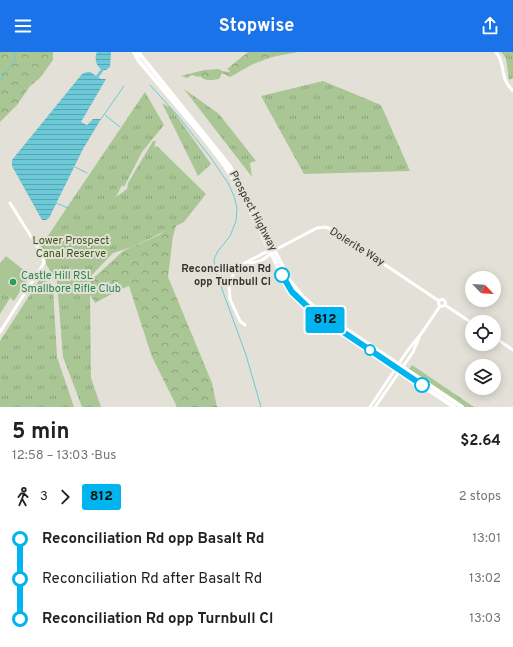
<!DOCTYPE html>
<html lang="en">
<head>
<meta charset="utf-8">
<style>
	:root { --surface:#fff; --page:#f6f6f6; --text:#222; --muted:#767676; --accent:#1a73e8 }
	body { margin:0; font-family:Overpass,sans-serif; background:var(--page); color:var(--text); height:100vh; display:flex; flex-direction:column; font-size:15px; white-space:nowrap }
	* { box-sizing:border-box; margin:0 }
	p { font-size:13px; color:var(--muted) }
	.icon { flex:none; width:22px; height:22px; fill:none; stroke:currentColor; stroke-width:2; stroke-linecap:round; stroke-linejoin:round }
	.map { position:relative; height:355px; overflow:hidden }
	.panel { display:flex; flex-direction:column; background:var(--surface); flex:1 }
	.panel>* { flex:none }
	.badge { padding:0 8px; border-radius:3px; font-size:14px; line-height:26px }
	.needle { width:26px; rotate:115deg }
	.controls { position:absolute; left:465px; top:219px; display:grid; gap:8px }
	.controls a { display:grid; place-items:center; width:36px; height:36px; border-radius:50%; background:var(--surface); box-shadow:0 2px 10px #0003; font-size:20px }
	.map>.badge { position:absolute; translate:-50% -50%; box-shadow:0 0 0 2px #fff }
	.legs { display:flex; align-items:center; gap:6px; height:44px; padding:0 12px; font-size:13px }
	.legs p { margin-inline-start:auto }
	.headline { display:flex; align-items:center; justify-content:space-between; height:68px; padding:0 12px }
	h1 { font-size:22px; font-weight:700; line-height:30px }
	ul { padding:0 12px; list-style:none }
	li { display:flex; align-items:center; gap:14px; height:40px; font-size:15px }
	li i { display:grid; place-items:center; width:6px; height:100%; margin:0 5px; background:currentColor }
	li i::after { content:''; width:10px; height:10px; margin:-5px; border:3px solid; border-radius:50%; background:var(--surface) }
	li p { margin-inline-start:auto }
	li:first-child i { background:linear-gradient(#0000 50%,currentColor 0) }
	li:last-child i { background:linear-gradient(currentColor 50%,#0000 0) }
	header { display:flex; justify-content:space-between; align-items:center; height:52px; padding:0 12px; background:var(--accent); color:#fff; font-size:18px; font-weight:700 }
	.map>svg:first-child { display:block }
	.grass { fill:url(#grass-tufts) }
	.forest { fill:url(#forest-crowns) }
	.pitch { fill:#abc695 }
	.water { fill:url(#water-rules) }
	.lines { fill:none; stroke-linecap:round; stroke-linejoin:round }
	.stream { stroke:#6bc9d8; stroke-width:1 }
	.canal { stroke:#6bc9d8; stroke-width:3 }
	.minor { stroke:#fff; stroke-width:3 }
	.secondary { stroke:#fff; stroke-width:4 }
	.line-1-casing { stroke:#fff; stroke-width:9 }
	.line-1 { stroke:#00b5ef; stroke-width:6 }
	.stop-1-dot { fill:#fff; stroke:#00b5ef; stroke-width:2 }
	.leisure-dot { fill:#2e9e5b; stroke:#e3e0d7; stroke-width:1.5 }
	.labels { text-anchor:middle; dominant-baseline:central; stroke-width:4; stroke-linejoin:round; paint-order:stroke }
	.street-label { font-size:11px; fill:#363431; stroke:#e3e0d7 }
	.park-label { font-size:11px; fill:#385616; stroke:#e3e0d7 }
	.stop-label { font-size:11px; font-weight:bold; fill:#363431; stroke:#e3e0d7; text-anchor:end }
	.leisure-label { font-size:11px; fill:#27864d; stroke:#e3e0d7; text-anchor:start }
</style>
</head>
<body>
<header><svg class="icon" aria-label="menu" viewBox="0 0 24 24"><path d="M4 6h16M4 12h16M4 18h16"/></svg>Stopwise<svg class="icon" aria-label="share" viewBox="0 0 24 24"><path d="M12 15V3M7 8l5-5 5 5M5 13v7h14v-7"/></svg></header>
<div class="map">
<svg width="513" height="355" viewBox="0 0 513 355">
	<defs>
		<pattern id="grass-tufts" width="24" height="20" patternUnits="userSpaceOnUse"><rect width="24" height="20" fill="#abc695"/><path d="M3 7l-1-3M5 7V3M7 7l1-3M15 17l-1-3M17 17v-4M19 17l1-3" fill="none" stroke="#8ca27a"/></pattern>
		<pattern id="forest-crowns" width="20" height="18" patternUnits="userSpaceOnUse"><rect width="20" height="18" fill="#abc695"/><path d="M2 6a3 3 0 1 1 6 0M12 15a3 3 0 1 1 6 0" fill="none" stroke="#8ca27a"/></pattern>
		<pattern id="water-rules" width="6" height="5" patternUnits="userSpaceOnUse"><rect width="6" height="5" fill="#6bc9d8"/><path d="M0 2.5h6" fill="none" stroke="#59a4b0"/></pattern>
	</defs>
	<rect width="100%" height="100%" fill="#e3e0d7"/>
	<!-- grass -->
	<g class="grass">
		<path d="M501,0H513V26L509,28L506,6Z"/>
		<path d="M323,29L381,53L410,119L304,122L261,44Z"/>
		<path d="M184,37L219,62L256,109L250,111L252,125Z"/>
		<path d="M145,40L164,73L142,100L124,135L122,133L116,145L127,137L128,131L153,89H156L154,95L157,94L206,142L184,170L132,195L113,201L92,223L90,237L91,326L101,355H82L63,305L57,230L46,212L45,202L41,194Z"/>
		<path d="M162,51L171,56L211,112L198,124Z"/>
		<path d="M42,224L53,237L57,305L74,355H0V289Z"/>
		<path d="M0,237L10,246L0,262Z"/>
		<path d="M412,313L474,355H465L409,317Z"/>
	</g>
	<!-- forest -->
	<g class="forest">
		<path d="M0,0H53V8L40,26L30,34L17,53L0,70Z"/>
		<path d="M248,0H298L272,5L253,12L230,25L222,21L219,27C213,28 205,30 200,24L198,25L192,23L187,26L181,24L204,18L219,17L222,19L229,20L230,19L227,17Z"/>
		<path d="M177,171L173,184L168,225L212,331L217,355H177L152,305L129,234L119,238L95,251L85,234L123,199L159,183Z"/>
	</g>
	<!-- pitch -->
	<path class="pitch" d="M6,204L30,223L14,249L0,238V211Z"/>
	<!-- water -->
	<g class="water">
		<path d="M97,0H111L110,15L106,18H102C96,14 94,6 97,0Z"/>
		<path d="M87,20H90L101,27H106L81,70L87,73L93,67H101L83,97L49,166L46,168H42L12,114V108L82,22Z"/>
	</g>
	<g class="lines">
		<!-- stream -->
		<g class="stream">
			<path d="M0,29L16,6L14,0"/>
			<path d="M150,33L178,64L211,106L228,131L234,144L237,156L236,169L230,184L218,199L214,207L215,218L246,303L261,355"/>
			<path d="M105,63L120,75"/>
			<path d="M101,67L124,34"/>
			<path d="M75,115L87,121"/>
			<path d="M56,151L68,156"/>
		</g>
		<!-- canal -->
		<path class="canal" d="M97,25L102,18"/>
		<!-- minor -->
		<g class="minor">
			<path d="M496,0C507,14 498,24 513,39"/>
			<path d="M248,210C256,212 267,207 271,200"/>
			<circle cx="442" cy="251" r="3.5"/>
			<path d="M445,253L472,271"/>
			<path d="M245,273L240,269L230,247L229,233L230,227L239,214L266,200H271L317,176L326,175L333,178L439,249"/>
			<path d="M0,280L44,211L42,202L10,151"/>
			<path d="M494,285L513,298"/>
			<path d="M370,355L408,298L421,282L440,254"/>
			<path d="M375,355L413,300L419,286"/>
		</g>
		<!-- secondary -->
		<g class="secondary">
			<path d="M134,0L139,9L202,84L225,114L242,143L286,231L301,249L318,264L454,355"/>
			<path d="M138,0L229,113L253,156L290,229L304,246L319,259L462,355"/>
		</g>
	</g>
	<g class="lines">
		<defs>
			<path id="line-1" d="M282,223L292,240L312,259L422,333"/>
		</defs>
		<!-- line-1 casing -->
		<use href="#line-1" class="line-1-casing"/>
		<!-- line-1 -->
		<use href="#line-1" class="line-1"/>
	</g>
	<!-- markers -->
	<g class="stop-1-dot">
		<circle cx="282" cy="223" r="7"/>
		<circle cx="370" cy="298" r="5"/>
		<circle cx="422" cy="333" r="7"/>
	</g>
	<circle class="leisure-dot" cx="13" cy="230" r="4"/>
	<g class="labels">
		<!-- street labels -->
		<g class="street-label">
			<text transform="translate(253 159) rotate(62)">Prospect Highway</text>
			<text transform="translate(357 195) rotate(32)">Dolerite Way</text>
		</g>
		<!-- park labels -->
		<g class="park-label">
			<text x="71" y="189">Lower Prospect<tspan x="71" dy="13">Canal Reserve</tspan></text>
		</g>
		<!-- stop labels -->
		<g class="stop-label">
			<text x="271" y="217">Reconciliation Rd<tspan x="271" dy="13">opp Turnbull Cl</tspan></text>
		</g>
		<!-- leisure labels -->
		<g class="leisure-label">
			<text x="21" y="224">Castle Hill RSL<tspan x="21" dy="13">Smallbore Rifle Club</tspan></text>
		</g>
	</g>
</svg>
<div class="controls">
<a><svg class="needle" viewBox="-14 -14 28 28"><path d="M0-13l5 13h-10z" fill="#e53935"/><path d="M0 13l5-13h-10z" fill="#767676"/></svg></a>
<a><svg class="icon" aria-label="locate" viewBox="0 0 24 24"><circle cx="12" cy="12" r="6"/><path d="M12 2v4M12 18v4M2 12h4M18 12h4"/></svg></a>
<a><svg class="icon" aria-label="layers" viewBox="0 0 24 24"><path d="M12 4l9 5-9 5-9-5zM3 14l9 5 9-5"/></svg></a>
</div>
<b class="badge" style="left:325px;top:268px;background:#00b5ef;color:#111">812</b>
</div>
<section class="panel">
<div class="headline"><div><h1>5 min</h1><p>12:58 – 13:03 · Bus</p></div><b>$2.64</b></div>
<div class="legs"><svg class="icon" aria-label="walk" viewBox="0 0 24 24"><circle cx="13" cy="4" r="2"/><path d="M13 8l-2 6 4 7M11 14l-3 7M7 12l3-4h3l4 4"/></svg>3<svg class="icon" aria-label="forward" viewBox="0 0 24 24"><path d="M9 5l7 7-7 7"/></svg><b class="badge" style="background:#00b5ef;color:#111">812</b><p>2 stops</p></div>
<ul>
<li><i style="color:#00b5ef"></i><b>Reconciliation Rd opp Basalt Rd</b><p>13:01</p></li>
<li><i style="color:#00b5ef"></i><span>Reconciliation Rd after Basalt Rd</span><p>13:02</p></li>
<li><i style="color:#00b5ef"></i><b>Reconciliation Rd opp Turnbull Cl</b><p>13:03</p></li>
</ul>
</section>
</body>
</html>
